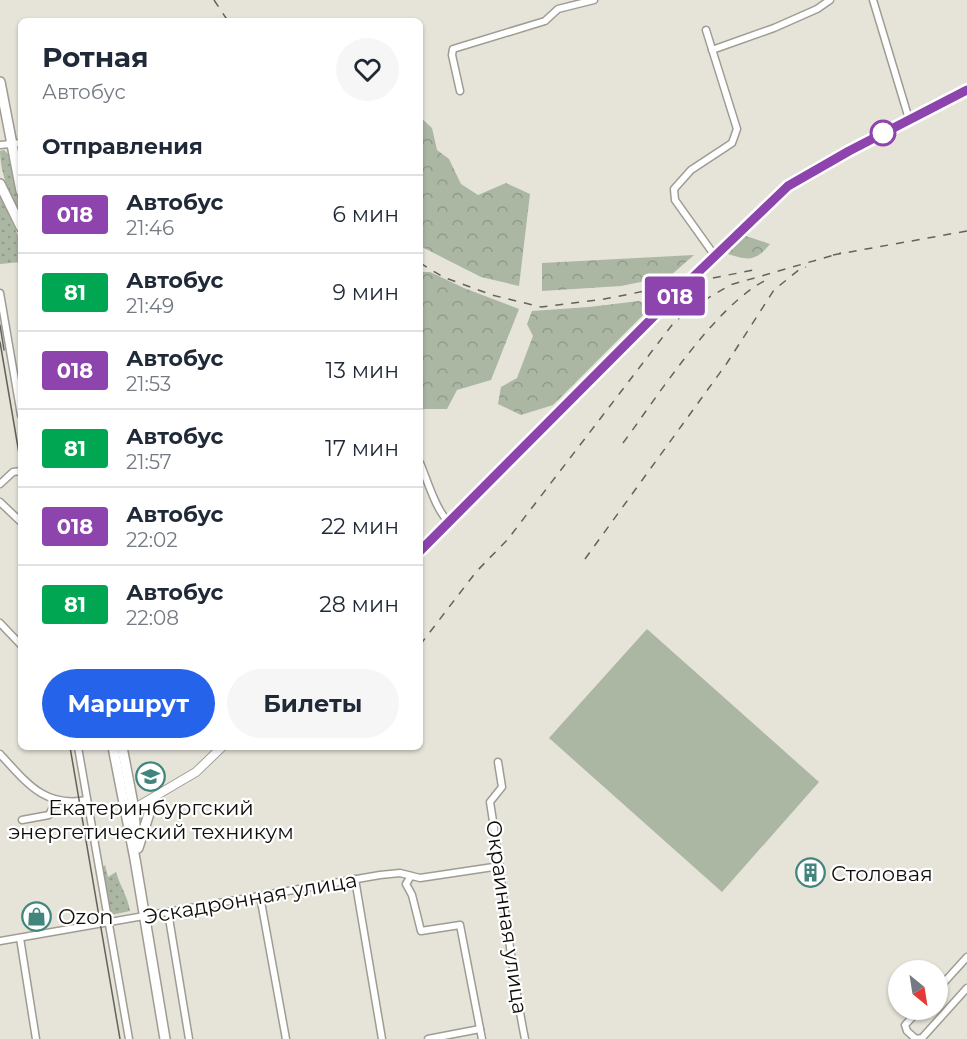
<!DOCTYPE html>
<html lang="ru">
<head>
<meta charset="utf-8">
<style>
	:root { --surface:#fff; --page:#f6f6f7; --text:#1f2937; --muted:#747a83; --line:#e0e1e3; --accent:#2563eb }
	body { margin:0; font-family:Montserrat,sans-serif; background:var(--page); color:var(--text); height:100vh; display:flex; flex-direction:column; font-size:22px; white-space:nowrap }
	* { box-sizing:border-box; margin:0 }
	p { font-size:20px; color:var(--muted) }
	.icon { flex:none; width:33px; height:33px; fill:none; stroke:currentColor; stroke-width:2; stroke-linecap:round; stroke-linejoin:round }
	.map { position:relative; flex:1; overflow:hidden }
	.panel { position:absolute; left:18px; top:18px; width:405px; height:732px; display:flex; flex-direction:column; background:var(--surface); border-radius:9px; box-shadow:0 2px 4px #0004 }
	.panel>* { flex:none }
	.badge { padding:0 12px; border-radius:4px; font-size:21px; line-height:39px }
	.needle { width:39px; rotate:150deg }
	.controls { position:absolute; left:888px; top:960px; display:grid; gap:12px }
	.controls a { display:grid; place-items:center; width:60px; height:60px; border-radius:50%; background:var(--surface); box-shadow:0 2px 4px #0004; font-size:30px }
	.map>.badge { position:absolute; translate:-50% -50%; box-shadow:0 0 0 3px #fff }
	h2 { padding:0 24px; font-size:22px; line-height:54px }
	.round { display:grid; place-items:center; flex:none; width:63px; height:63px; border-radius:32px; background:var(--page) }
	.summary { display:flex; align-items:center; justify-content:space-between; height:102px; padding:0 24px }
	h1 { font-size:28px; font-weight:700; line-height:45px }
	.button { display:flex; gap:12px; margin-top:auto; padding:12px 24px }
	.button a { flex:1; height:69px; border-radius:36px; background:var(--accent); color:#fff; font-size:24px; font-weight:700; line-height:69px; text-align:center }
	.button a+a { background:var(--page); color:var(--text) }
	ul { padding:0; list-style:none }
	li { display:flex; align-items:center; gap:18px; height:78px; padding:0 24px; border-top:2px solid var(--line) }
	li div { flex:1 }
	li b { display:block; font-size:22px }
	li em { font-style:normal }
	li .badge { min-width:66px; font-weight:700; text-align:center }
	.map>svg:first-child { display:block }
	.grass { fill:url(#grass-dots) }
	.forest { fill:url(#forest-crowns) }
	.pitch { fill:#abb6a3 }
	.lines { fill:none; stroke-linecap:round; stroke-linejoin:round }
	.minor-casing { stroke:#9f9c93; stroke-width:9 }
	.tertiary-casing { stroke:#9f9c93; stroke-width:10 }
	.primary-casing { stroke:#9f9c93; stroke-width:12 }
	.minor { stroke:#fff; stroke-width:6 }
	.tertiary { stroke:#fff; stroke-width:8 }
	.primary { stroke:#fff; stroke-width:9 }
	.tram { stroke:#64625c; stroke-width:1.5 }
	.rail { stroke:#64625c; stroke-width:1.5; stroke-dasharray:8 8; stroke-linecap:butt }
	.line-casing { stroke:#fff; stroke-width:14 }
	.line { stroke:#8e44ad; stroke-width:9 }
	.stop-dot { fill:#fff; stroke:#8e44ad; stroke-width:3 }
	.labels { text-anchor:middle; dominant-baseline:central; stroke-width:4.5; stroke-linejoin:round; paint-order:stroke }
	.poi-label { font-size:21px; fill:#0f0e0a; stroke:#fff; text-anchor:start }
	.street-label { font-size:21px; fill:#0f0e0a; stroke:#fff }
</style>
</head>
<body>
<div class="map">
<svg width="967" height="1039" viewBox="0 0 967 1039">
	<defs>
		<pattern id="grass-dots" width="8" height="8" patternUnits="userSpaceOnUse" patternTransform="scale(1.5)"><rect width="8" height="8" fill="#abb6a3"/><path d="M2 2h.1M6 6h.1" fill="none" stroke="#929b8b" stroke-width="1.8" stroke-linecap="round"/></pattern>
		<pattern id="forest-crowns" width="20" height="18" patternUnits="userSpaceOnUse" patternTransform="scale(1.5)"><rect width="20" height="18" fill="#abb6a3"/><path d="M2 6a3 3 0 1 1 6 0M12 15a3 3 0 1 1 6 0" fill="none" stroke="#929b8b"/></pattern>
	</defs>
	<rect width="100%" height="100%" fill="#e6e3d9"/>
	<!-- grass -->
	<g class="grass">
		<path d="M4,150L8,154L21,206V220C12,199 0,175 0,151Z"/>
		<path d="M0,196L21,242V262L0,264Z"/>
		<path d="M105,865L108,877L116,872C120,886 128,897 130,911L111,915L103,867Z"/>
	</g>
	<!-- forest -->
	<g class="forest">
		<path d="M420,117L432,128L437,150L449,159L461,184L478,195L506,183L530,194L519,286L481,277L420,246Z"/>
		<path d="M743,235L770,244C756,261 749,261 728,254Z"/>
		<path d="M694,255L670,276L621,286L542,291V263Z"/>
		<path d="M420,272H430L464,288L519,309L491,380L457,390L447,409H420Z"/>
		<path d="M639,301L651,307L553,405L521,415L498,404L501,387L517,378L533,336L527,324L532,311L589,307Z"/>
	</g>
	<!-- pitch -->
	<path class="pitch" d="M647,629L819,782L722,892L549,738Z"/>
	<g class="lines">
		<defs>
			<g id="minor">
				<path d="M873,0L909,119"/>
				<path d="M706,30L737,129L732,143L691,170L674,189L675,200L715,256"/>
				<path d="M712,50L774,28L817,9L830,0"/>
				<path d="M460,91L452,55L453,49L545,21L558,9L594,0"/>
				<path d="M0,145L21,143"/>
				<path d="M0,293L21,415"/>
				<path d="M420,463C427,479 436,511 449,522"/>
				<path d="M0,484L13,472L21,471"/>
				<path d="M0,502L21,522"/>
				<path d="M0,623L21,645"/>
				<path d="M78,747L129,1039"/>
				<path d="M0,754C27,783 44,808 87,800"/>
				<path d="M498,762L502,787L490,802C503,881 509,961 525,1039"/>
				<path d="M22,820L49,815L56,801"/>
				<path d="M411,876L406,884L412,895L421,931L460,925L482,1039"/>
				<path d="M355,879L382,1039"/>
				<path d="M260,896L286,1039"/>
				<path d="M168,912L189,1039"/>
				<path d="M20,938L36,1039"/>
				<path d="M0,941L380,875L400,873L420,878L500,866"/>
				<path d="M938,989L967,957"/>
				<path d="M428,1039L480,1029"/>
				<path d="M915,1039L922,1038L967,988"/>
				<path d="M916,1039L907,1031L905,1025L919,1010"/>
			</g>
			<g id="tertiary">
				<path d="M420,551L688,282L788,186L849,151L967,90"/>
				<path d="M130,811L196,772L222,747"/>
			</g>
			<g id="primary">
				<path d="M0,82L21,191"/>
				<path d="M0,184L21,227"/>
				<path d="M113,747L135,859L165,1039"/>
				<path d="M122,747L134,809L136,842"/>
				<path d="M138,848L154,798"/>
			</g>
		</defs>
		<!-- minor casing -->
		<use href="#minor" class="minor-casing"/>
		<!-- tertiary casing -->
		<use href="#tertiary" class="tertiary-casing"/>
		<!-- primary casing -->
		<use href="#primary" class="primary-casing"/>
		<!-- minor -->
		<use href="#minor" class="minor"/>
		<!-- tertiary -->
		<use href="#tertiary" class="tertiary"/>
		<!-- primary -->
		<use href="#primary" class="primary"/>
		<!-- tram -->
		<g class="tram">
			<path d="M0,325L4,350"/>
			<path d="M0,342L21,465"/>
			<path d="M70,747L120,1039"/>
		</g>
		<!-- rail -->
		<g class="rail">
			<path d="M214,0L228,21"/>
			<path d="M833,255L967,231"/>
			<path d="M420,263L443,277L492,295L541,307L604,299L759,269"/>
			<path d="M623,443C658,396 716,304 768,279"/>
			<path d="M585,559L727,363L774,290L800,269L806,267"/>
			<path d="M420,645L476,572L508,539L672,325L688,310L730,285L841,253"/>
		</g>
	</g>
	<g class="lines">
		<defs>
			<path id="line" d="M420,551L688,282L788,186L849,151L967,90"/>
		</defs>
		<!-- line casing -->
		<use href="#line" class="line-casing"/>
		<!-- line -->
		<use href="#line" class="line"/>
	</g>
	<!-- icons -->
	<defs>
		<symbol id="university-ring" viewBox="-11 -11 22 22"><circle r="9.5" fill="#fff" stroke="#41867d" stroke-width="1.5"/><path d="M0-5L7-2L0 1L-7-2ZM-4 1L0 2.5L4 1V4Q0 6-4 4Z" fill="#41867d"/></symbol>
		<symbol id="building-ring" viewBox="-11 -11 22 22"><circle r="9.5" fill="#fff" stroke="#41867d" stroke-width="1.5"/><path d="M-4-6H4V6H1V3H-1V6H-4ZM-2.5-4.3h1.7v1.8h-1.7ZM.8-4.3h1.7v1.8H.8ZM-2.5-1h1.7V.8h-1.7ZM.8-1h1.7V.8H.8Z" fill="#41867d"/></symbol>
		<symbol id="shop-ring" viewBox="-11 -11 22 22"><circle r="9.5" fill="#fff" stroke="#41867d" stroke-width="1.5"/><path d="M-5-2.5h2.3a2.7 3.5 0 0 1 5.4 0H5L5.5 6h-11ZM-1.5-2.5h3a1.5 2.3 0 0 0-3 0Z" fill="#41867d"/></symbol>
	</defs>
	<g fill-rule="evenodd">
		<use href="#university-ring" x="134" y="760" width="33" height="33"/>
		<use href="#building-ring" x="794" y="856" width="33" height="33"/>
		<use href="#shop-ring" x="20" y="900" width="33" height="33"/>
	</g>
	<!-- markers -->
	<circle class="stop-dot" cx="883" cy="133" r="12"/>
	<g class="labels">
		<!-- poi labels -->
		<g class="poi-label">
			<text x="151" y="807" text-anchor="middle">Екатеринбургский<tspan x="151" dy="24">энергетический техникум</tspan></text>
			<text x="831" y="873">Столовая</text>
			<text x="58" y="916">Ozon</text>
		</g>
		<!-- street labels -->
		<g class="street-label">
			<text transform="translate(250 898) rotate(-10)">Эскадронная улица</text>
			<text transform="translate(507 917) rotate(82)">Окраинная улица</text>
		</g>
	</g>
</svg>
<div class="controls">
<a><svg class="needle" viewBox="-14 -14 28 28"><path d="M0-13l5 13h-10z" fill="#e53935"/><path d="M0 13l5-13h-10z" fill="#747a83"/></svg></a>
</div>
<b class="badge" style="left:675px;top:296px;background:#8e44ad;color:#fff">018</b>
<section class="panel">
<div class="summary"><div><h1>Ротная</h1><p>Автобус</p></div><a class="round"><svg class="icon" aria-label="heart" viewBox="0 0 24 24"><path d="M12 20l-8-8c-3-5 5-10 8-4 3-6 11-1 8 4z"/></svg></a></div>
<h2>Отправления</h2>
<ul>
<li><span class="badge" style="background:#8e44ad;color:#fff">018</span><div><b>Автобус</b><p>21:46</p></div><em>6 мин</em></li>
<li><span class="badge" style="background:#00a651;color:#fff">81</span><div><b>Автобус</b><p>21:49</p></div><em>9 мин</em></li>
<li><span class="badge" style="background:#8e44ad;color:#fff">018</span><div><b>Автобус</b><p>21:53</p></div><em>13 мин</em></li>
<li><span class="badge" style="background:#00a651;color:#fff">81</span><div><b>Автобус</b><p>21:57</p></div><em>17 мин</em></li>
<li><span class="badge" style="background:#8e44ad;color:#fff">018</span><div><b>Автобус</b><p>22:02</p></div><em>22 мин</em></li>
<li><span class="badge" style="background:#00a651;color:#fff">81</span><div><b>Автобус</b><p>22:08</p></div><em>28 мин</em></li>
</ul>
<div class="button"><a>Маршрут</a><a>Билеты</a></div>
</section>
</div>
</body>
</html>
